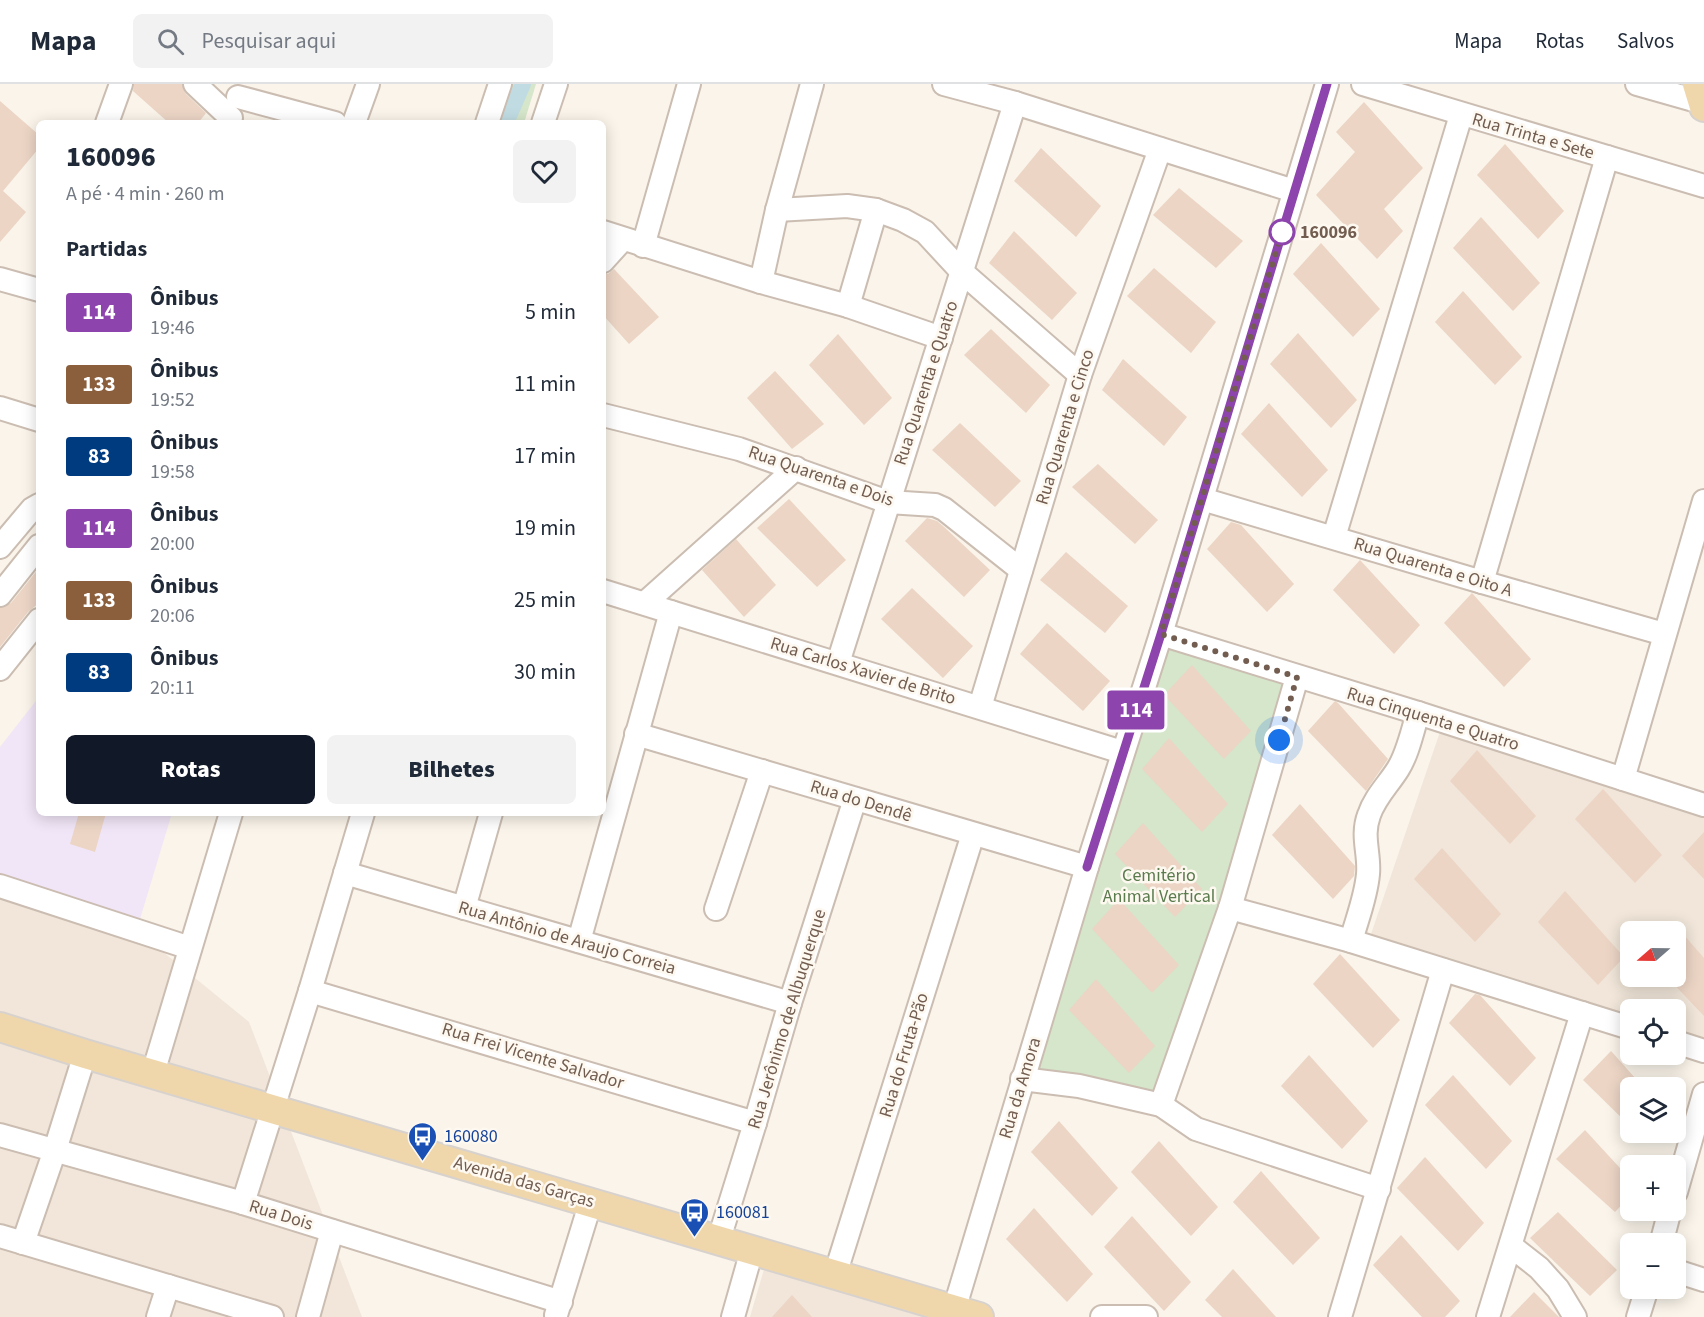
<!DOCTYPE html>
<html lang="pt">
<head>
<meta charset="utf-8">
<style>
	:root { --surface:#fff; --page:#f2f2f3; --text:#1f2937; --muted:#747a83; --line:#e0e1e3; --accent:#111827 }
	body { margin:0; font-family:"Source Sans 3",sans-serif; background:var(--page); color:var(--text); height:100vh; display:flex; flex-direction:column; font-size:22px; white-space:nowrap }
	* { box-sizing:border-box; margin:0 }
	p { font-size:20px; color:var(--muted) }
	.icon { flex:none; width:33px; height:33px; fill:none; stroke:currentColor; stroke-width:2; stroke-linecap:round; stroke-linejoin:round }
	.map { position:relative; flex:1; overflow:hidden }
	.side { position:absolute; left:36px; top:36px; width:570px; height:696px; display:flex; flex-direction:column; background:var(--surface); border-radius:9px; box-shadow:0 3px 15px #0003 }
	.side>* { flex:none }
	.badge { padding:0 12px; border-radius:4px; font-size:21px; line-height:39px }
	.needle { width:39px; rotate:250deg }
	.tools { position:absolute; left:1620px; top:837px; display:grid; gap:12px }
	.tools a { display:grid; place-items:center; width:66px; height:66px; border-radius:9px; background:var(--surface); box-shadow:0 3px 15px #0003; font-size:30px }
	.you { position:absolute; width:30px; height:30px; margin:-15px; border:4px solid #fff; border-radius:50%; background:#1a73e8; box-shadow:0 0 0 9px #1a73e833 }
	.map>.badge { position:absolute; translate:-50% -50%; box-shadow:0 0 0 3px #fff }
	h2 { padding:0 30px; font-size:22px; line-height:54px }
	.round { display:grid; place-items:center; flex:none; width:63px; height:63px; border-radius:9px; background:var(--page) }
	.headline { display:flex; align-items:center; justify-content:space-between; height:102px; padding:0 30px }
	h1 { font-size:28px; font-weight:800; line-height:45px }
	.primary-button { display:flex; gap:12px; margin-top:auto; padding:12px 30px }
	.primary-button a { flex:1; height:69px; border-radius:9px; background:var(--accent); color:#fff; font-size:24px; font-weight:800; line-height:69px; text-align:center }
	.primary-button a+a { background:var(--page); color:var(--text) }
	ul { padding:0; list-style:none }
	li { display:flex; align-items:center; gap:18px; height:72px; padding:0 30px }
	li div { flex:1 }
	li b { display:block; font-size:22px }
	li em { font-style:normal }
	li .badge { min-width:66px; font-weight:700; text-align:center }
	header { display:flex; align-items:center; gap:36px; box-sizing:border-box; height:84px; padding:0 30px; background:var(--surface); border-bottom:2px solid var(--line) }
	header strong { font-size:28px }
	nav { display:flex; gap:33px; margin-inline-start:auto; font-size:21px }
	.search { width:420px; height:54px; background:var(--page); display:flex; align-items:center; gap:15px; box-sizing:border-box; padding:0 21px; border-radius:9px; color:var(--muted); font-size:22px }
	.map>svg:first-child { display:block }
	.residential { fill:#f1e6d9; fill-rule:evenodd }
	.education { fill:#f1e6f7 }
	.green { fill:#d5e6ca }
	.lines { fill:none; stroke-linecap:round; stroke-linejoin:round }
	.canal { stroke:#c0dce2; stroke-width:16 }
	.building { fill:#ecd5c5 }
	.minor-casing { stroke:#cbbdb1; stroke-width:26 }
	.major-casing { stroke:#d8d2ce; stroke-width:32 }
	.minor { stroke:#fff; stroke-width:22 }
	.major { stroke:#f0d7ab; stroke-width:28 }
	.line-casing { stroke:#fff; stroke-width:14 }
	.line { stroke:#8e44ad; stroke-width:9 }
	.walk { stroke:#725d50; stroke-width:6; stroke-dasharray:0 10.8 }
	.stop-dot { fill:#fff; stroke:#8e44ad; stroke-width:3 }
	.labels { text-anchor:middle; dominant-baseline:central; stroke-width:5; stroke-linejoin:round; paint-order:stroke }
	.street-label { font-size:18px; fill:#725d50; stroke:#fdf8f0 }
	.stop-label { font-size:18px; font-weight:bold; fill:#725d50; stroke:#fdf8f0; text-anchor:start }
	.park-label { font-size:18px; fill:#5a7b4d; stroke:#fdf8f0 }
	.transit-label { font-size:18px; fill:#164399; stroke:#fdf8f0; text-anchor:start }
</style>
</head>
<body>
<header>
<strong>Mapa</strong>
<div class="search"><svg class="icon" aria-label="search" viewBox="0 0 24 24"><circle cx="10" cy="10" r="6"/><path d="M15 15l6 6"/></svg>Pesquisar aqui</div>
<nav><a>Mapa</a><a>Rotas</a><a>Salvos</a></nav>
</header>
<div class="map">
<svg width="1704" height="1233" viewBox="0 0 1704 1233">
	<rect width="100%" height="100%" fill="#faf4ea"/>
	<!-- residential -->
	<g class="residential">
		<path d="M1441,645L1704,726V955L1676,946V926H1630V933L1369,856ZM1630,848H1676V892H1630Z"/>
		<path d="M0,735L249,938L362,1233H0Z"/>
		<path d="M765,1182L931,1233H750Z"/>
	</g>
	<!-- education -->
	<path class="education" d="M39,613V729H172L137,845L0,802V663Z"/>
	<!-- green -->
	<g class="green">
		<path d="M500,0H536L524,39H488Z"/>
		<path d="M1161,550L1297,593L1161,1021L1022,995Z"/>
	</g>
	<g class="lines">
		<!-- canal -->
		<path class="canal" d="M506,39L523,0"/>
	</g>
	<!-- building -->
	<g class="building">
		<path d="M134,0H182L186,10L206,29L198,39H169L133,7Z"/>
		<path d="M0,17L39,51V64L3,107L26,128L0,158Z"/>
		<path d="M1364,18L1423,84L1384,125L1403,147L1377,175L1316,111L1355,68L1336,48Z"/>
		<path d="M1505,60L1564,127L1538,155L1477,91Z"/>
		<path d="M1041,64L1101,122L1076,153L1014,97Z"/>
		<path d="M1179,104L1243,157L1216,184L1153,131Z"/>
		<path d="M1481,133L1540,199L1513,227L1453,164Z"/>
		<path d="M1014,147L1077,209L1052,236L989,179Z"/>
		<path d="M1321,159L1380,225L1353,253L1293,190Z"/>
		<path d="M1154,184L1216,238L1191,269L1127,212Z"/>
		<path d="M614,185L659,233L629,260L603,231V190H608Z"/>
		<path d="M1463,207L1522,273L1495,301L1435,238Z"/>
		<path d="M991,245L1050,301L1026,329L964,271Z"/>
		<path d="M1298,249L1357,316L1331,344L1270,280Z"/>
		<path d="M838,250L892,314L864,341L809,281Z"/>
		<path d="M1123,275L1187,333L1164,362L1102,306Z"/>
		<path d="M775,287L824,340L792,365L747,314Z"/>
		<path d="M1269,319L1328,386L1302,413L1241,350Z"/>
		<path d="M960,339L1021,397L995,423L932,366Z"/>
		<path d="M1098,380L1158,436L1135,460L1072,403Z"/>
		<path d="M789,415L846,476L817,503L757,444Z"/>
		<path d="M927,434L937,437L943,442L990,486L964,513L905,457Z"/>
		<path d="M1231,438L1241,441L1294,500L1267,528L1207,465Z"/>
		<path d="M736,455L776,501L744,533L702,486Z"/>
		<path d="M1066,468L1128,522L1105,549L1040,496Z"/>
		<path d="M1360,476L1420,541L1394,570L1333,506Z"/>
		<path d="M39,484V519L28,528L0,563V524L11,519Z"/>
		<path d="M912,504L973,562L943,594L881,535Z"/>
		<path d="M1472,509L1531,575L1504,603L1444,539Z"/>
		<path d="M1047,539L1110,597L1083,627L1020,570Z"/>
		<path d="M1192,581L1251,647L1224,675L1164,611Z"/>
		<path d="M1335,617L1338,619L1388,675L1366,707L1308,647Z"/>
		<path d="M1169,654L1228,720L1202,748L1142,685Z"/>
		<path d="M1477,666L1536,732L1510,760L1450,697Z"/>
		<path d="M1603,705L1662,771L1635,799L1575,735Z"/>
		<path d="M1300,720L1355,782L1354,792L1333,815L1272,751Z"/>
		<path d="M79,729H106L95,768L70,760Z"/>
		<path d="M1143,739L1202,805L1175,833L1115,770Z"/>
		<path d="M1704,748V795L1682,772Z"/>
		<path d="M1442,764L1501,830L1475,858L1414,795Z"/>
		<path d="M1565,807L1624,873L1598,901L1538,838Z"/>
		<path d="M1119,815L1179,881L1152,909L1092,845Z"/>
		<path d="M1676,842L1704,874V932L1666,892H1676Z"/>
		<path d="M1340,870L1400,936L1373,964L1313,900Z"/>
		<path d="M1096,895L1155,962L1129,989L1069,926Z"/>
		<path d="M1475,910L1480,911L1536,974L1510,1002L1449,939Z"/>
		<path d="M1611,967L1644,1004H1630V1042L1583,996Z"/>
		<path d="M1309,971L1368,1037L1342,1065L1281,1002Z"/>
		<path d="M1453,991L1512,1057L1486,1085L1425,1021Z"/>
		<path d="M1059,1037L1118,1104L1092,1132L1031,1068Z"/>
		<path d="M1585,1046L1630,1095V1112L1615,1128L1556,1075Z"/>
		<path d="M1159,1057L1218,1123L1191,1152L1131,1088Z"/>
		<path d="M1425,1073L1484,1139L1458,1167L1397,1104Z"/>
		<path d="M1261,1087L1320,1154L1293,1181L1233,1118Z"/>
		<path d="M1034,1124L1093,1190L1067,1218L1006,1155Z"/>
		<path d="M1558,1128L1617,1186L1590,1212L1530,1154Z"/>
		<path d="M1132,1132L1191,1198L1164,1227L1104,1163Z"/>
		<path d="M1401,1151L1460,1217L1445,1233H1422L1373,1181Z"/>
		<path d="M1233,1185L1276,1233H1222L1205,1216Z"/>
		<path d="M1534,1208L1559,1233H1510Z"/>
		<path d="M792,1211L812,1233H772Z"/>
	</g>
	<g class="lines">
		<defs>
			<g id="minor">
				<path d="M195,0L231,34"/>
				<path d="M944,0L1015,19L1294,107"/>
				<path d="M1363,0L1704,102"/>
				<path d="M1637,0L1704,19"/>
				<path d="M238,13L335,39"/>
				<path d="M107,39L121,0"/>
				<path d="M354,39L368,0"/>
				<path d="M487,39L500,0"/>
				<path d="M543,39L556,0"/>
				<path d="M777,126L847,122L876,126L903,136L925,148L962,188L1080,291"/>
				<path d="M603,148L761,198L848,222L941,254"/>
				<path d="M643,162L689,0"/>
				<path d="M603,177L623,155"/>
				<path d="M0,195L39,206"/>
				<path d="M761,198L777,126L812,0"/>
				<path d="M848,222L876,126"/>
				<path d="M0,324L39,336"/>
				<path d="M603,331L739,365L888,418L935,421L944,425L1021,486"/>
				<path d="M1202,415L1482,498L1664,550"/>
				<path d="M1334,453L1461,31"/>
				<path d="M0,463L32,425L39,421"/>
				<path d="M1482,498L1607,73"/>
				<path d="M603,507L1122,668"/>
				<path d="M0,511L39,462"/>
				<path d="M645,519L796,384"/>
				<path d="M1161,550L1418,629L1704,721"/>
				<path d="M838,579L1015,19"/>
				<path d="M0,585L39,536"/>
				<path d="M980,623L1080,291L1160,65"/>
				<path d="M636,650L1087,783"/>
				<path d="M1623,695L1704,417"/>
				<path d="M345,789L790,919"/>
				<path d="M0,802L190,864"/>
				<path d="M464,824L491,729"/>
				<path d="M1230,824L1351,857L1630,944"/>
				<path d="M716,825L762,687"/>
				<path d="M579,857L671,528"/>
				<path d="M1351,857C1357,835 1366,813 1368,790C1370,770 1361,752 1369,731C1375,713 1388,701 1398,685C1408,669 1412,648 1418,629"/>
				<path d="M310,907L755,1039"/>
				<path d="M1676,958L1704,967"/>
				<path d="M153,989L231,729"/>
				<path d="M1022,995L1079,1002L1161,1021L1196,1045L1379,1105"/>
				<path d="M1161,1021L1230,824L1297,593"/>
				<path d="M0,1051L243,1119L561,1218"/>
				<path d="M1676,1108L1704,1010"/>
				<path d="M243,1119L310,907L363,729"/>
				<path d="M0,1152L272,1233"/>
				<path d="M719,1155L755,1039L790,919L855,715"/>
				<path d="M23,1159L55,1066L85,970"/>
				<path d="M1661,1160L1670,1126"/>
				<path d="M1511,1162L1539,1184L1558,1205L1575,1233"/>
				<path d="M1676,1187L1704,1196"/>
				<path d="M835,1191L973,750"/>
				<path d="M954,1226L1087,783L1161,550L1327,0"/>
				<path d="M556,1231L591,1117"/>
				<path d="M158,1233L168,1202"/>
				<path d="M308,1233L332,1147"/>
				<path d="M733,1233L752,1166"/>
				<path d="M1102,1233H1146"/>
				<path d="M1340,1233L1443,886"/>
				<path d="M1488,1233L1582,929"/>
				<path d="M1638,1233L1647,1204"/>
			</g>
			<g id="major">
				<path d="M1697,0L1704,23"/>
				<path d="M0,943L85,970L979,1233"/>
			</g>
		</defs>
		<!-- minor casing -->
		<use href="#minor" class="minor-casing"/>
		<!-- major casing -->
		<use href="#major" class="major-casing"/>
		<!-- minor -->
		<use href="#minor" class="minor"/>
		<!-- major -->
		<use href="#major" class="major"/>
	</g>
	<g class="lines">
		<defs>
			<path id="line" d="M1087,783L1161,550L1327,0"/>
		</defs>
		<!-- line casing -->
		<use href="#line" class="line-casing"/>
		<!-- line -->
		<use href="#line" class="line"/>
		<!-- walk -->
		<path class="walk" d="M1279,656L1297,593L1161,550L1282,148"/>
	</g>
	<!-- icons -->
	<defs>
		<symbol id="bus-pin" viewBox="-11 -11 22 30"><path d="M0 17L-7.5 6A9.5 9.5 0 1 1 7.5 6Z" fill="#1a4fb4" stroke="#fdf8f0"/><path d="M-5-6H5V4H4V6H2V4H-2V6H-4V4H-5ZM-3.5-4V0h7V-4ZM-3.5 1.2v1.5H-2V1.2ZM2 1.2v1.5H3.5V1.2Z" fill="#fff"/></symbol>
	</defs>
	<g fill-rule="evenodd">
		<use href="#bus-pin" x="406" y="1036" width="33" height="45"/>
		<use href="#bus-pin" x="678" y="1112" width="33" height="45"/>
	</g>
	<!-- markers -->
	<circle class="stop-dot" cx="1282" cy="148" r="12"/>
	<g class="labels">
		<!-- street labels -->
		<g class="street-label">
			<text transform="translate(1533 52) rotate(16)">Rua Trinta e Sete</text>
			<text transform="translate(926 299) rotate(-72)">Rua Quarenta e Quatro</text>
			<text transform="translate(1065 343) rotate(-73)">Rua Quarenta e Cinco</text>
			<text transform="translate(821 392) rotate(19)">Rua Quarenta e Dois</text>
			<text transform="translate(1433 483) rotate(17)">Rua Quarenta e Oito A</text>
			<text transform="translate(863 587) rotate(17)">Rua Carlos Xavier de Brito</text>
			<text transform="translate(1433 635) rotate(17)">Rua Cinquenta e Quatro</text>
			<text transform="translate(861 717) rotate(17)">Rua do Dendê</text>
			<text transform="translate(567 854) rotate(16)">Rua Antônio de Araujo Correia</text>
			<text transform="translate(787 935) rotate(-73)">Rua Jerônimo de Albuquerque</text>
			<text transform="translate(904 971) rotate(-73)">Rua do Fruta-Pão</text>
			<text transform="translate(533 972) rotate(17)">Rua Frei Vicente Salvador</text>
			<text transform="translate(1020 1004) rotate(-73)">Rua da Amora</text>
			<text transform="translate(524 1098) rotate(16)">Avenida das Garças</text>
			<text transform="translate(281 1131) rotate(17)">Rua Dois</text>
		</g>
		<!-- stop labels -->
		<g class="stop-label">
			<text x="1300" y="148">160096</text>
		</g>
		<!-- park labels -->
		<g class="park-label">
			<text x="1159" y="791">Cemitério<tspan x="1159" dy="21">Animal Vertical</tspan></text>
		</g>
		<!-- transit labels -->
		<g class="transit-label">
			<text x="444" y="1052">160080</text>
			<text x="716" y="1128">160081</text>
		</g>
	</g>
</svg>
<div class="tools">
<a><svg class="needle" viewBox="-14 -14 28 28"><path d="M0-13l5 13h-10z" fill="#e53935"/><path d="M0 13l5-13h-10z" fill="#747a83"/></svg></a>
<a><svg class="icon" aria-label="locate" viewBox="0 0 24 24"><circle cx="12" cy="12" r="6"/><path d="M12 2v4M12 18v4M2 12h4M18 12h4"/></svg></a>
<a><svg class="icon" aria-label="layers" viewBox="0 0 24 24"><path d="M12 4l9 5-9 5-9-5zM3 14l9 5 9-5"/></svg></a>
<a>+</a>
<a>−</a>
</div>
<div class="you" style="left:1279px;top:656px"></div>
<b class="badge" style="left:1136px;top:626px;background:#8e44ad;color:#fff">114</b>
<section class="side">
<div class="headline"><div><h1>160096</h1><p>A pé · 4 min · 260 m</p></div><a class="round"><svg class="icon" aria-label="heart" viewBox="0 0 24 24"><path d="M12 20l-8-8c-3-5 5-10 8-4 3-6 11-1 8 4z"/></svg></a></div>
<h2>Partidas</h2>
<ul>
<li><span class="badge" style="background:#8e44ad;color:#fff">114</span><div><b>Ônibus</b><p>19:46</p></div><em>5 min</em></li>
<li><span class="badge" style="background:#8b5e3c;color:#fff">133</span><div><b>Ônibus</b><p>19:52</p></div><em>11 min</em></li>
<li><span class="badge" style="background:#003b80;color:#fff">83</span><div><b>Ônibus</b><p>19:58</p></div><em>17 min</em></li>
<li><span class="badge" style="background:#8e44ad;color:#fff">114</span><div><b>Ônibus</b><p>20:00</p></div><em>19 min</em></li>
<li><span class="badge" style="background:#8b5e3c;color:#fff">133</span><div><b>Ônibus</b><p>20:06</p></div><em>25 min</em></li>
<li><span class="badge" style="background:#003b80;color:#fff">83</span><div><b>Ônibus</b><p>20:11</p></div><em>30 min</em></li>
</ul>
<div class="primary-button"><a>Rotas</a><a>Bilhetes</a></div>
</section>
</div>
</body>
</html>
